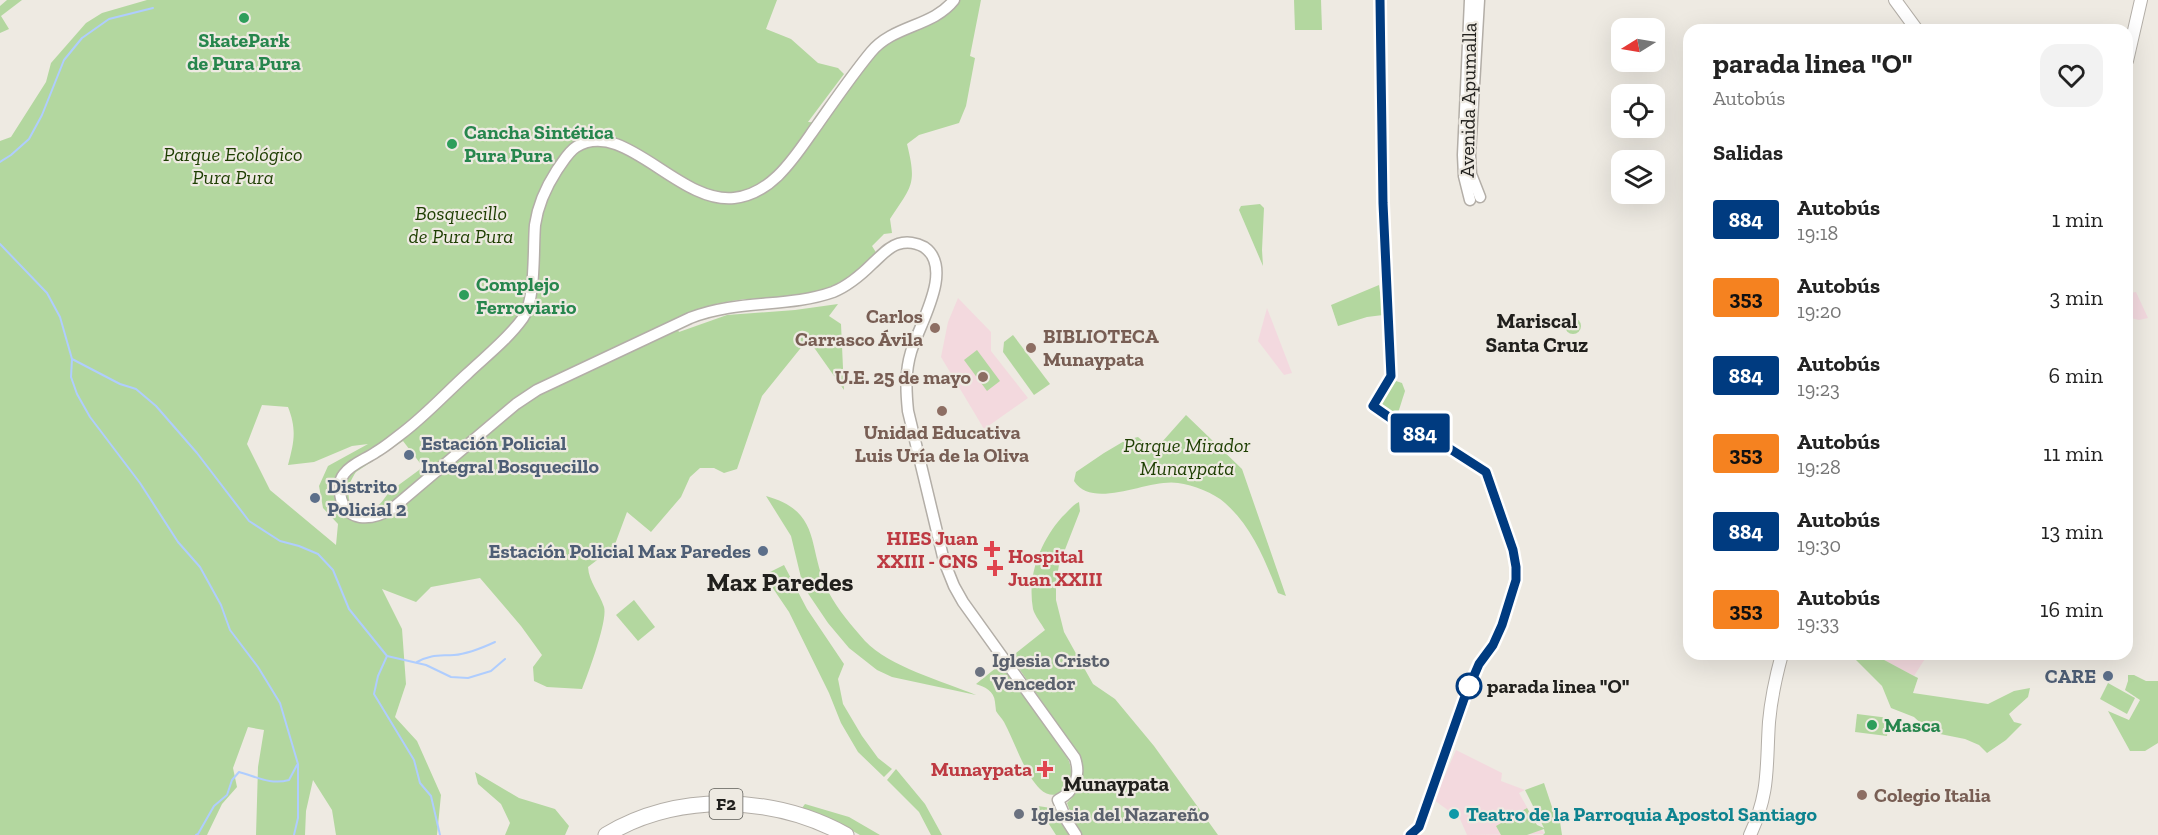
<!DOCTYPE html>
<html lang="es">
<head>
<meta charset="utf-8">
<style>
	:root { --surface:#fff; --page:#f2f2f2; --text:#222; --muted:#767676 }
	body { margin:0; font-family:"Zilla Slab",serif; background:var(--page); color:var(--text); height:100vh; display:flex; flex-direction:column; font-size:22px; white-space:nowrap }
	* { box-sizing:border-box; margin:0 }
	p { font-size:20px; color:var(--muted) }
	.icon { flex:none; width:33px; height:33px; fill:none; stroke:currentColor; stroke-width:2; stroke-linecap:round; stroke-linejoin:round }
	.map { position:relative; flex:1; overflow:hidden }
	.side { position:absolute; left:1683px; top:24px; width:450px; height:636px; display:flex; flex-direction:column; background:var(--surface); border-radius:18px; box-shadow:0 6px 24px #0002 }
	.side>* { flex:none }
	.badge { padding:0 12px; border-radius:4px; font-size:21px; line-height:39px }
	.needle { width:39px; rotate:259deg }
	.fabs { position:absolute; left:1611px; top:18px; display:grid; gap:12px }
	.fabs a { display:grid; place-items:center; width:54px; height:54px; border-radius:12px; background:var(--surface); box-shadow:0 6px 24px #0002; font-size:30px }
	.map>.badge { position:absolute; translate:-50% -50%; box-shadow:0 0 0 3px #fff }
	h2 { padding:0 30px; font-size:22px; line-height:54px }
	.round { display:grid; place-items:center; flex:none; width:63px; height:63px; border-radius:18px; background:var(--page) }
	.summary { display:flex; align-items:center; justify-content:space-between; height:102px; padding:0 30px }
	h1 { font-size:28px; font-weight:700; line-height:45px }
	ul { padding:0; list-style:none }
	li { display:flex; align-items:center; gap:18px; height:78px; padding:0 30px }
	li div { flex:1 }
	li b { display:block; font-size:22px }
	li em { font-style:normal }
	li .badge { min-width:66px; font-weight:700; text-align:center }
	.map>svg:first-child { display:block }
	.commercial { fill:#f3d9df }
	.education { fill:#f3d9de }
	.green { fill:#b3d79f; fill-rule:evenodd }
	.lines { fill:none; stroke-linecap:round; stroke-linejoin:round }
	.stream { stroke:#afcdfe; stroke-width:2 }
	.minor-casing { stroke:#b3aea7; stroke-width:13 }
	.major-casing { stroke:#b3aea7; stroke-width:14 }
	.highway-casing { stroke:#b3aea7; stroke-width:17 }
	.minor { stroke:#fff; stroke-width:10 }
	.major { stroke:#fff; stroke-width:12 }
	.highway { stroke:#fff; stroke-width:15 }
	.line-casing { stroke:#fff; stroke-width:14 }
	.line { stroke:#003b80; stroke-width:9 }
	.leisure-dot { fill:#2e9e5b; stroke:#eeeae2; stroke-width:2 }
	.education-dot { fill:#8d6e63; stroke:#eeeae2; stroke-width:2 }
	.service-dot { fill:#5c6f8a; stroke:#eeeae2; stroke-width:2 }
	.health-dot { fill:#e0444e; stroke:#eeeae2; stroke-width:2 }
	.worship-dot { fill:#6b7280; stroke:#eeeae2; stroke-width:2 }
	.stop-dot { fill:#fff; stroke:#003b80; stroke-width:3 }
	.culture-dot { fill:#0f9aa8; stroke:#eeeae2; stroke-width:2 }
	.labels { text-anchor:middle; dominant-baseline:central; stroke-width:4.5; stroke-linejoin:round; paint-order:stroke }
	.shield { fill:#eeeae2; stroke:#5e5d58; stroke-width:1.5 }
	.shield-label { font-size:18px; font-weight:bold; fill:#21201d }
	.leisure-label { font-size:20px; font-weight:bold; fill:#27864d; stroke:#eeeae2; text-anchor:start }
	.street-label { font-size:20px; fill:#21201d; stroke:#eeeae2 }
	.park-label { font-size:20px; font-style:italic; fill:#1d3e01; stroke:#eeeae2 }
	.education-label { font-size:20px; font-weight:bold; fill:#785e54; stroke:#eeeae2; text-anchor:end }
	.service-label { font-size:20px; font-weight:bold; fill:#4e5e75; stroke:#eeeae2; text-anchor:start }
	.health-label { font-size:20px; font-weight:bold; fill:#be3a42; stroke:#eeeae2; text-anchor:end }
	.worship-label { font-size:20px; font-weight:bold; fill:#5b616d; stroke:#eeeae2; text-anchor:start }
	.stop-label { font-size:20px; font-weight:bold; fill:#21201d; stroke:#eeeae2; text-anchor:start }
	.culture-label { font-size:20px; font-weight:bold; fill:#0d838f; stroke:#eeeae2; text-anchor:start }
	.neighbourhood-label { font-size:21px; font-weight:bold; fill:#21201d; stroke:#eeeae2 }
	.district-label { font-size:26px; font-weight:bold; fill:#21201d; stroke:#eeeae2 }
</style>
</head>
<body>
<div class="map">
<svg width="2158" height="835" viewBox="0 0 2158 835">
	<rect width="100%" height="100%" fill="#eeeae2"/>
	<!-- commercial -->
	<g class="commercial">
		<path d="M2136,292L2148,318L2139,320L2127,317V300L2129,293Z"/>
		<path d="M1267,308L1292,373L1284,375L1258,341Z"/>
	</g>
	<!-- education -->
	<g class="education">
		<path d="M958,298L991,332V351L1028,398L984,429L941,357L948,322Z"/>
		<path d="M1873,654H1928L1914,676Z"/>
		<path d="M1456,750L1502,773L1501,781L1525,790L1519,793L1537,825L1545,834L1467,835L1460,819L1434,800Z"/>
	</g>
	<!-- green -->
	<g class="green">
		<path d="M7,0H22L1,16L9,29L0,33V6Z"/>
		<path d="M147,0H777L766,29L791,39L818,63L838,68L844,74L808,122L823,123C841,98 858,69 881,49C904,27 940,25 960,0H981L970,56L975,58L966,106L959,123L919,135L907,144C917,185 912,185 890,219L892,233L884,234L872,246L877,254C859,269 842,284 819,291C787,300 753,296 721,303C704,306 689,313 673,320L679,332L727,315L795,310L838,304L829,316L841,324L844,390L808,339L762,396L737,469L724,473L714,468H700L690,477L681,497L651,532L627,512L614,547L588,567C589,582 599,592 604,607C608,620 588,674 582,689L547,687L534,681L533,667L542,655L521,626L480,578L431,587L416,602L382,589L402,629L406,684L395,717L417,741L441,795L437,835H336L332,810L313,780L306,811L305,835H256L258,767L264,730L248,727L233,768L237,787L222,804L207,835H0V141L11,137L46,82L51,63L86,23L102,13ZM262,405L288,407C297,430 294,442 288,465L314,462L352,446L368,444L328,466L319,486L323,508L338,524L336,545L270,490L247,444ZM403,441L423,467C413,475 402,482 392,490C386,494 383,503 376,507C366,514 352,512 349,499C347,488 350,481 356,472Z"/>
		<path d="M1294,0H1321L1322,30H1295Z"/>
		<path d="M1260,204L1264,208L1262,250L1263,266L1239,210L1241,206Z"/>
		<path d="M1379,285L1383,315L1367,317L1338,326L1331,305Z"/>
		<circle cx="1573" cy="326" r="8"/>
		<path d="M1013,335L1050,384L1034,395L1003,352L1004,342Z"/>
		<path d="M977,350L1000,381L987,391L964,360Z"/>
		<path d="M1396,381L1402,383L1405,391L1398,413L1394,415L1382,408L1380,404L1391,383Z"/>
		<path d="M1186,415L1242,469L1286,596L1278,593C1265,560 1252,527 1225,503C1214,493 1193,485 1178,483C1149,478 1093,511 1074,481L1076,472L1104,453L1126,440L1138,437L1154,451Z"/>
		<path d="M766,496C824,512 806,549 829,593C838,610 852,626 865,641C890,667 942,681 976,695L892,677L877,670L849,648L828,623L803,586L791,536Z"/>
		<path d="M1079,502L1080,511L1059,565L1056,582V600L1064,632L1093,684L1115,699L1154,746L1218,835H1082L1075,825L1067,803C1081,790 1085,776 1081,758L1011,657L1045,630C1041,623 1035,616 1033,609C1027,576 1040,542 1062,517C1068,512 1072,505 1079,502Z"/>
		<path d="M784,565L807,609L844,664L838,679L843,704L862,736L878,758L892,769L884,777L858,752L841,723L829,693L789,612L766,578L768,573Z"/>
		<path d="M634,600L655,627L638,641L616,615Z"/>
		<path d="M1853,654H1873L1914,676L1918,678L1913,693L1988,704L2014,691L2030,688L2028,697L2009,714L2014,722L2022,724L2006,740L1987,753L1979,745L1965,739L1930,732L1914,717L1891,708L1882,686L1855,659Z"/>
		<path d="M1002,663L1068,759C1079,783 1058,806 1040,789C1024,773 1015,742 1004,722C1002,718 998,715 996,711C996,709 995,703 995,702C994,691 985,687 976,684Z"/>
		<path d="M2128,675H2134L2146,681H2158V743L2145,751H2130L2108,711L2129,720L2140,700L2125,690L2128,681Z"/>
		<path d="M2108,683L2135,698L2127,714L2100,699Z"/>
		<path d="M1857,714L1889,718L1887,736L1855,732Z"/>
		<path d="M896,769L925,804L942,835H931L919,812L887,780Z"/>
		<path d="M475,772L519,798L555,809L569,826L565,835H505L510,823L501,804L478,784Z"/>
		<path d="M1544,783L1552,807L1559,815L1562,835H1543L1545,833L1544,829L1527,835H1501L1496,826L1527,808L1537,825L1544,828L1525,790Z"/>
		<path d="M805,804L849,817L880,835H860L840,824L802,808Z"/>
		<path d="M1038,806L1051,808L1069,835H1056L1047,821L1040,817Z"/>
	</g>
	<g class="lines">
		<!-- stream -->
		<g class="stream">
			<path d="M0,162L11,155L29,139L42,115L64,60L82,38L109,19L153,8"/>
			<path d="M0,244L47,293L60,317L72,359L71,377L77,394L90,417L140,483L178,542L200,567L221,605L230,630L258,667L280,703L298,764V818L294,835"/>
			<path d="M72,359L120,384L136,389L156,406L197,453L249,521L280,541L299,546L318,554L333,570L349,609L387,656L426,665L451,677L468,678L491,671L505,659"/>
			<path d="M387,656L378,676L374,694L414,760L420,783L431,796L440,835"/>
			<path d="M417,662C432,654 438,656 454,655C468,654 482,648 495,642"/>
			<path d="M196,835L198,834L214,806L227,795L232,780L239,772C257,777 271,785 289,780L297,765"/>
		</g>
		<defs>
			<g id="minor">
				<path d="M954,0C933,27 893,25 871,52C852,75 835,100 818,124C797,153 774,194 734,198C678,204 624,117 576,147C568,152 563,162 557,170C546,187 538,204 535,225C533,249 536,299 523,318C508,339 486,356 467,374C445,394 424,417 401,434C393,440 385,447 376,452C366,459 351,464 344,474C339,480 339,486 340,493C344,524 372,521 393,508L516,404L537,390L690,318C738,299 788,308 833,292C848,286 862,274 873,263C881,256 888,247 898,244C907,241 917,243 924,247C955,268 919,325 911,352C905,372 906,391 908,411L944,561L954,586L963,602L1075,758C1081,776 1075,791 1058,800L1067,821L1076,835"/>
				<path d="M1470,0L1463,155L1464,176L1470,200"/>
				<path d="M1479,0L1470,155L1471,174L1480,197"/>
			</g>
			<g id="major">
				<path d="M1895,0L1917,30"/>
				<path d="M2127,61L2141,0"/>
				<path d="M1750,835C1770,792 1766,767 1769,722C1771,699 1776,676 1782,654"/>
			</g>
			<path id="highway" d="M606,835C678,792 773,795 846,835"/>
		</defs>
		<!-- minor casing -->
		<use href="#minor" class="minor-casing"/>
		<!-- major casing -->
		<use href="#major" class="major-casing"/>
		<!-- highway casing -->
		<use href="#highway" class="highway-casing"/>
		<!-- minor -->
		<use href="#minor" class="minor"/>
		<!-- major -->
		<use href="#major" class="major"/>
		<!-- highway -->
		<use href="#highway" class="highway"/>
	</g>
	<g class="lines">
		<defs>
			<path id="line" d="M1380,0L1383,203L1391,376L1373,406L1396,422L1444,445L1486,472L1513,550L1516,567V580L1502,625L1493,645L1479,664L1464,699L1419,827L1410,835"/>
		</defs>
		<!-- line casing -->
		<use href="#line" class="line-casing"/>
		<!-- line -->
		<use href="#line" class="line"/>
	</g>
	<!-- markers -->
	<g class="leisure-dot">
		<circle cx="244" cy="18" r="6"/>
		<circle cx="452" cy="144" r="6"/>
		<circle cx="464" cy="295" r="6"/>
		<circle cx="1872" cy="725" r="6"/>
	</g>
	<g class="education-dot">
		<circle cx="935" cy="328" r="6"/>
		<circle cx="1031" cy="348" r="6"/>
		<circle cx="983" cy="377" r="6"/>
		<circle cx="942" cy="411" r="6"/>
		<circle cx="1862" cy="795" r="6"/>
	</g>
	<g class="service-dot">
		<circle cx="409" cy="455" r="6"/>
		<circle cx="315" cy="498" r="6"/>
		<circle cx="763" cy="551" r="6"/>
		<circle cx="2108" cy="676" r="6"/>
	</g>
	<g class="health-dot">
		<path d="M989 540h6v6h6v6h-6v6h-6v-6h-6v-6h6z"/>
		<path d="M992 559h6v6h6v6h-6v6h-6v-6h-6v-6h6z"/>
		<path d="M1042 760h6v6h6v6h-6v6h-6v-6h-6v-6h6z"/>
	</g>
	<g class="worship-dot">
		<circle cx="980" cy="672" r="6"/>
		<circle cx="1019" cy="814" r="6"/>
	</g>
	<circle class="stop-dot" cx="1469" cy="686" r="12"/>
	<circle class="culture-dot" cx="1454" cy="814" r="6"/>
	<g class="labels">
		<!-- shield labels -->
		<rect class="shield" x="709.5" y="789" width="33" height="30" rx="4.5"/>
		<g class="shield-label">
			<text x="726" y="804">F2</text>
		</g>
		<!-- leisure labels -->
		<g class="leisure-label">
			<text x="244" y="40" text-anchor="middle">SkatePark<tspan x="244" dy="23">de Pura Pura</tspan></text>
			<text x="464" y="132">Cancha Sintética<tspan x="464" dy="23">Pura Pura</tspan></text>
			<text x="476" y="284">Complejo<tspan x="476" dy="23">Ferroviario</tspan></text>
			<text x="1884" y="725">Masca</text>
		</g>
		<!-- street labels -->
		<g class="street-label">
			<text transform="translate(1468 100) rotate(-89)">Avenida Apumalla</text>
		</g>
		<!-- park labels -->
		<g class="park-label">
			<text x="233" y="154">Parque Ecológico<tspan x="233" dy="23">Pura Pura</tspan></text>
			<text x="461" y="213">Bosquecillo<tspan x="461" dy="23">de Pura Pura</tspan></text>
			<text x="1187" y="445">Parque Mirador<tspan x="1187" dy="23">Munaypata</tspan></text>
		</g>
		<!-- education labels -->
		<g class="education-label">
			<text x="923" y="316">Carlos<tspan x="923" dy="23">Carrasco Ávila</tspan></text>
			<text x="1043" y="336" text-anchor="start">BIBLIOTECA<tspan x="1043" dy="23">Munaypata</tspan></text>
			<text x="971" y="377">U.E. 25 de mayo</text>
			<text x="942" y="432" text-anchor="middle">Unidad Educativa<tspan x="942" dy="23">Luis Uría de la Oliva</tspan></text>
			<text x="1874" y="795" text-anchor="start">Colegio Italia</text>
		</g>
		<!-- service labels -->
		<g class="service-label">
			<text x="421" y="443">Estación Policial<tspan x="421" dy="23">Integral Bosquecillo</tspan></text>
			<text x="327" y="486">Distrito<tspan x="327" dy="23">Policial 2</tspan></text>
			<text x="751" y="551" text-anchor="end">Estación Policial Max Paredes</text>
			<text x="2096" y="676" text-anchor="end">CARE</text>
		</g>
		<!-- health labels -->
		<g class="health-label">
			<text x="978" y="538">HIES Juan<tspan x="978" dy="23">XXIII - CNS</tspan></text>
			<text x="1008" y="556" text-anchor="start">Hospital<tspan x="1008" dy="23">Juan XXIII</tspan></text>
			<text x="1032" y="769">Munaypata</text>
		</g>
		<!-- worship labels -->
		<g class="worship-label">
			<text x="992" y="660">Iglesia Cristo<tspan x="992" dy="23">Vencedor</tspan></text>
			<text x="1031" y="814">Iglesia del Nazareño</text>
		</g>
		<!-- stop labels -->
		<g class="stop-label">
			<text x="1487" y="686">parada linea "O"</text>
		</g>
		<!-- culture labels -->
		<g class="culture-label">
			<text x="1466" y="814">Teatro de la Parroquia Apostol Santiago</text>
		</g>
		<!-- neighbourhood labels -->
		<g class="neighbourhood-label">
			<text x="1537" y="320">Mariscal<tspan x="1537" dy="24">Santa Cruz</tspan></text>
			<text x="1116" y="783">Munaypata</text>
		</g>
		<!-- district labels -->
		<g class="district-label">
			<text x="780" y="582">Max Paredes</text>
		</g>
	</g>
</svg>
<div class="fabs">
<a><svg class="needle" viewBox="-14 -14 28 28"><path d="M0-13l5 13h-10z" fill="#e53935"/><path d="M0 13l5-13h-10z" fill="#767676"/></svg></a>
<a><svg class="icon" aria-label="locate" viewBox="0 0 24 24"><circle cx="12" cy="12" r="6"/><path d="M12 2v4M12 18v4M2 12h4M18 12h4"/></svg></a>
<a><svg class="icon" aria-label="layers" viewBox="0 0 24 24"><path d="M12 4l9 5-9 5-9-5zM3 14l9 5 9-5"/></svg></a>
</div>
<b class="badge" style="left:1420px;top:433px;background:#003b80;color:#fff">884</b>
<section class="side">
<div class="summary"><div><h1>parada linea &quot;O&quot;</h1><p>Autobús</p></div><a class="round"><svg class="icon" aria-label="heart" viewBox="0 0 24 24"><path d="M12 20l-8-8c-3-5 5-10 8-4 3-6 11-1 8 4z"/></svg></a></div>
<h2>Salidas</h2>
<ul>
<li><span class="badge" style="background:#003b80;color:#fff">884</span><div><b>Autobús</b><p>19:18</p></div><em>1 min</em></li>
<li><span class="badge" style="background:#f58220;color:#111">353</span><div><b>Autobús</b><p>19:20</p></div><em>3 min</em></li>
<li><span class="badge" style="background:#003b80;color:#fff">884</span><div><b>Autobús</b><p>19:23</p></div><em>6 min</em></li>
<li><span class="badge" style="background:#f58220;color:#111">353</span><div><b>Autobús</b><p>19:28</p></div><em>11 min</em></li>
<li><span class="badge" style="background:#003b80;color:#fff">884</span><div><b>Autobús</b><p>19:30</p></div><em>13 min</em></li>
<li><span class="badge" style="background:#f58220;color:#111">353</span><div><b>Autobús</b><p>19:33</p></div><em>16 min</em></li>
</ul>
</section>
</div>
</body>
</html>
